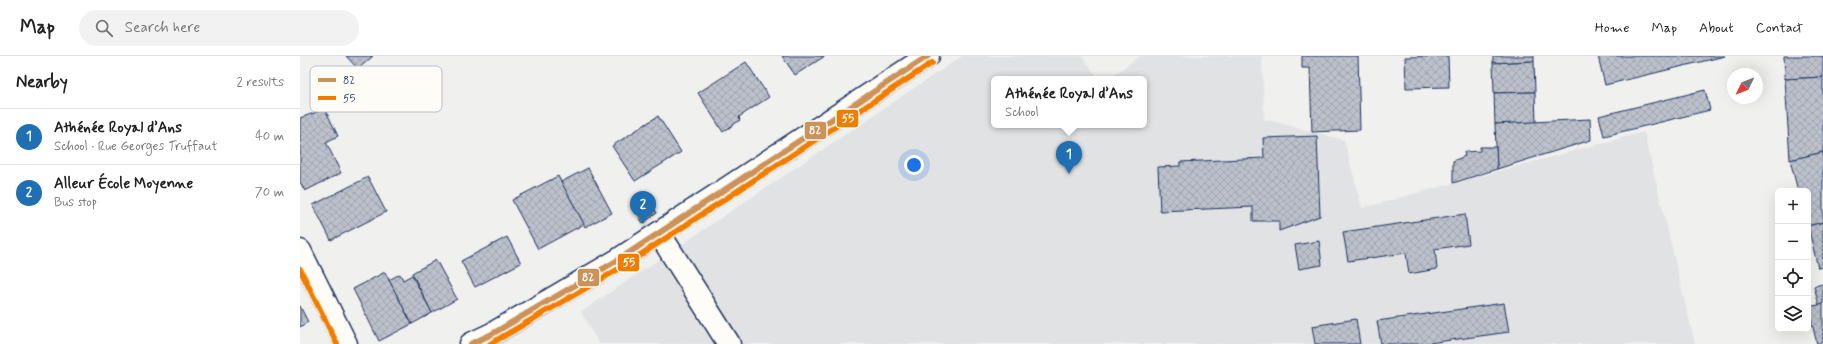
<!DOCTYPE html>
<html lang="en">
<head>
<meta charset="utf-8">
<style>
  :root { --surface:#fff; --page:#f2f2f2; --text:#222; --muted:#767676; --line:#e0e0e0; --accent:#1f6fb2 }
  body { margin:0; font-family:Mynerve,sans-serif; background:var(--page); color:var(--text) }
  .controls { position:absolute; right:12px; bottom:12px; display:grid; overflow:hidden; border-radius:6px; box-shadow:0 4px 16px #0002 }
  .controls button { width:36px; height:36px; display:grid; place-items:center; padding:0; border:0; border-bottom:1px solid var(--line); background:var(--surface); color:var(--text); font:20px sans-serif }
  .compass { position:absolute; left:1427px; top:12px; width:36px; height:36px; border-radius:50%; background:var(--surface); box-shadow:0 4px 16px #0002; rotate:227deg }
  .you { position:absolute; left:614px; top:109px; width:14px; height:14px; margin:-10px; border:3px solid #fff; border-radius:50%; background:#1a73e8; box-shadow:0 0 0 6px #1a73e833 }
  .badge { display:grid; place-items:center; width:26px; height:26px; border-radius:50%; background:var(--accent); color:#fff; font-size:13px; font-weight:700 }
  .pin { position:absolute; translate:-50% -33px; filter:drop-shadow(0 1px 2px #0008) }
  .pin::after { content:''; position:absolute; top:21px; width:14px; height:12px; background:inherit; clip-path:polygon(0 0,100% 0,50% 100%) }
  .popup { position:absolute; left:691px; top:20px; width:156px; height:52px; box-sizing:border-box; display:grid; place-content:center; border-radius:6px; background:var(--surface); filter:drop-shadow(0 1px 3px #0005); font-size:13px; white-space:nowrap; color:var(--muted) }
  .popup b { font-size:15px; color:var(--text) }
  .popup::after { content:''; position:absolute; left:50%; top:100%; margin-left:-8px; border:8px solid transparent; border-top-color:var(--surface) }
  .list { margin:0; padding:0; list-style:none }
  h2 { display:flex; justify-content:space-between; align-items:center; height:52px; margin:0; padding:0 16px; font-size:17px }
  h2 small { font-size:13px; font-weight:400; color:var(--muted) }
  .list li { display:grid; grid-template-columns:26px 1fr auto; gap:12px; align-items:center; box-sizing:border-box; height:56px; padding:0 16px; border-top:1px solid var(--line) }
  .list b { display:block; font-size:15px; white-space:nowrap }
  .list p { margin:0; font-size:13px; white-space:nowrap; color:var(--muted) }
  .list em { font-size:13px; font-style:normal; color:var(--muted) }
  .icon { flex:none; width:22px; height:22px; fill:none; stroke:currentColor; stroke-width:2; stroke-linecap:round; stroke-linejoin:round }
  .map { position:relative; flex:none; width:1523px; height:288px; overflow:hidden }
  header { display:flex; align-items:center; gap:24px; box-sizing:border-box; height:56px; padding:0 20px; background:var(--surface); border-bottom:1px solid var(--line) }
  header strong { font-size:19px }
  nav { display:flex; gap:22px; margin-inline-start:auto; font-size:14px }
  .search { width:280px; height:36px; background:var(--page); display:flex; align-items:center; gap:10px; box-sizing:border-box; padding:0 14px; border-radius:22px; color:var(--muted); font-size:15px }
  main { display:flex }
  aside { flex:1; background:var(--surface) }
  .map>svg:first-child { display:block }
  .built { fill:#e0e2e3 }
  .building { fill:url(#building-cross-hatch); stroke:#1b2f5e }
  .lines { fill:none; stroke-linecap:round; stroke-linejoin:round }
  .minor-casing { stroke:#1b2f5e; stroke-width:25 }
  .minor { stroke:#fdfcf7; stroke-width:22 }
  .bus-1-casing { stroke:#fdfcf7; stroke-width:9 }
  .bus-2-casing { stroke:#fdfcf7; stroke-width:9 }
  .bus-1 { stroke:#cb925a; stroke-width:6 }
  .bus-2 { stroke:#ef7d00; stroke-width:6 }
  .key { fill:#fdfcf7; stroke:#b9bec9; stroke-width:1 }
  .key-label { font-size:11px; fill:#1b2f5e }
  .line-badge { stroke:#fdfcf7; stroke-width:1.5 }
  .badge-label { font-size:11px; text-anchor:middle; font-weight:bold; fill:#fff }
</style>
</head>
<body>
<header>
<strong>Map</strong>
<div class="search"><svg class="icon" aria-label="search" viewBox="0 0 24 24"><circle cx="10" cy="10" r="6"/><path d="M15 15l6 6"/></svg>Search here</div>
<nav><a>Home</a><a>Map</a><a>About</a><a>Contact</a></nav>
</header>
<main>
<aside>
<h2>Nearby<small>2 results</small></h2>
<ul class="list">
<li><span class="badge">1</span><div><b>Athénée Royal d’Ans</b><p>School · Rue Georges Truffaut</p></div><em>40 m</em></li>
<li><span class="badge">2</span><div><b>Alleur École Moyenne</b><p>Bus stop</p></div><em>70 m</em></li>
</ul>
</aside>
<div class="map">
<svg width="1523" height="288" viewBox="0 0 1523 288">
  <defs>
    <pattern id="building-cross-hatch" width="8" height="8" patternUnits="userSpaceOnUse"><rect width="8" height="8" fill="#bbc0ca"/><path d="M0 0l8 8M0 8l8-8" fill="none" stroke="#a0a5b0"/></pattern>
  </defs>
  <rect width="100%" height="100%" fill="#f0f0ee"/>
  <filter id="ink" filterUnits="userSpaceOnUse"><feTurbulence type="fractalNoise" baseFrequency=".025" numOctaves="2"/><feDisplacementMap in="SourceGraphic" scale="8" xChannelSelector="R" yChannelSelector="G"/><feConvolveMatrix kernelMatrix="1 2 1 2 8 2 1 2 1" color-interpolation-filters="sRGB"/></filter>
  <g filter="url(#ink)">
    <polygon class="built" points="662,0 782,0 799,23 694,23 694,69 844,69 844,23 808,23 840,0 962,0 964,63 1044,84 1062,152 1344,76 1395,288 299,288 281,256"/>
    <g class="building">
      <polygon points="46,0 73,0 58,13"/>
      <polygon points="482,0 525,0 495,19"/>
      <polygon points="1002,0 1058,0 1060,74 1012,76 1010,12 1002,12"/>
      <polygon points="1148,0 1149,31 1106,32 1105,1"/>
      <polygon points="1193,0 1234,0 1234,5 1193,7"/>
      <polygon points="1298,0 1425,0 1305,29"/>
      <polygon points="1484,0 1523,0 1523,21 1485,23"/>
      <polygon points="1234,5 1235,36 1194,37 1193,7"/>
      <polygon points="446,6 469,41 439,61 440,64 423,76 398,37"/>
      <polygon points="1523,21 1523,96 1490,104 1485,23"/>
      <polygon points="1405,34 1410,54 1304,80 1299,60"/>
      <polygon points="1235,36 1236,67 1195,68 1194,37"/>
      <polygon points="25,53 38,80 26,86 41,117 5,135 0,126 0,62"/>
      <polygon points="358,60 381,96 335,125 312,90"/>
      <polygon points="1290,63 1291,84 1197,113 1195,68"/>
      <polygon points="1017,80 1020,160 979,175 979,165 953,165 953,151 860,155 858,111 880,110 880,106 964,102 963,82"/>
      <polygon points="1180,91 1196,91 1197,113 1153,127 1153,105 1165,100 1164,96 1180,95"/>
      <polygon points="1523,96 1523,166 1508,170 1508,135 1498,135 1490,104"/>
      <polygon points="288,112 312,157 285,171 261,126"/>
      <polygon points="258,120 284,168 238,193 212,144"/>
      <polygon points="68,121 86,156 31,184 13,149"/>
      <polygon points="354,152 357,157 343,167 339,161"/>
      <polygon points="1165,158 1169,188 1135,193 1137,213 1109,218 1106,197 1048,205 1043,176"/>
      <polygon points="1523,166 1523,211 1518,212 1508,170"/>
      <polygon points="207,181 221,207 175,231 161,205"/>
      <polygon points="1019,185 1022,209 999,213 995,189"/>
      <polygon points="136,204 157,243 132,257 112,217"/>
      <polygon points="85,216 112,268 79,285 53,233"/>
      <polygon points="100,218 103,224 112,219 132,257 112,268 89,224"/>
      <polygon points="1523,228 1523,248 1519,249 1514,230"/>
      <polygon points="1204,247 1209,276 1122,288 1081,288 1077,265"/>
      <polygon points="1523,248 1523,286 1517,288 1508,251"/>
      <polygon points="0,250 8,266 0,271"/>
      <polygon points="1056,263 1060,288 1015,288 1012,270"/>
    </g>
    <g class="lines">
      <defs>
        <g id="minor">
          <polyline points="359,177 429,288"/>
          <polyline points="0,195 46,288"/>
          <polyline points="171,288 192,278 318,204 628,0"/>
        </g>
      </defs>
      <use href="#minor" class="minor-casing"/>
      <use href="#minor" class="minor"/>
      <defs>
        <polyline id="bus-1" points="171,288 192,278 318,204 628,0"/>
        <g id="bus-2">
          <polyline points="0,213 37,288"/>
          <polyline points="190,288 322,211 632,7"/>
        </g>
      </defs>
      <use href="#bus-1" class="bus-1-casing"/>
      <use href="#bus-2" class="bus-2-casing"/>
      <use href="#bus-1" class="bus-1"/>
      <use href="#bus-2" class="bus-2"/>
    </g>
  </g>
  <rect x="10" y="10" width="132" height="46" rx="6" class="key"/>
  <rect x="18" y="22" width="18" height="4" fill="#cb925a"/>
  <rect x="18" y="40" width="18" height="4" fill="#ef7d00"/>
  <g class="key-label">
    <text x="43" y="28">82</text>
    <text x="43" y="46">55</text>
  </g>
  <g class="line-badge">
    <rect x="536" y="53" width="23" height="19" rx="4" fill="#ef7d00"/>
    <rect x="504" y="65" width="23" height="19" rx="4" fill="#cb925a"/>
    <rect x="317" y="197" width="23" height="19" rx="4" fill="#ef7d00"/>
    <rect x="277" y="212" width="23" height="19" rx="4" fill="#cb925a"/>
  </g>
  <g class="badge-label">
    <text x="548" y="66">55</text>
    <text x="515" y="78">82</text>
    <text x="329" y="210">55</text>
    <text x="288" y="225">82</text>
  </g>
</svg>
<div class="controls">
<button>+</button>
<button>−</button>
<button><svg class="icon" aria-label="locate" viewBox="0 0 24 24"><circle cx="12" cy="12" r="6"/><path d="M12 2v4M12 18v4M2 12h4M18 12h4"/></svg></button>
<button><svg class="icon" aria-label="layers" viewBox="0 0 24 24"><path d="M12 4l9 5-9 5-9-5zM3 14l9 5 9-5"/></svg></button>
</div>
<svg class="compass" viewBox="-18 -18 36 36"><path d="M0-13l5 13h-10z" fill="#e53935"/><path d="M0 13l5-13h-10z" fill="#767676"/></svg>
<div class="you"></div>
<div class="pin badge" style="left:769px;top:118px">1</div>
<div class="popup"><b>Athénée Royal d’Ans</b>School</div>
<div class="pin badge" style="left:343px;top:168px">2</div>
</div>
</main>
</body>
</html>
